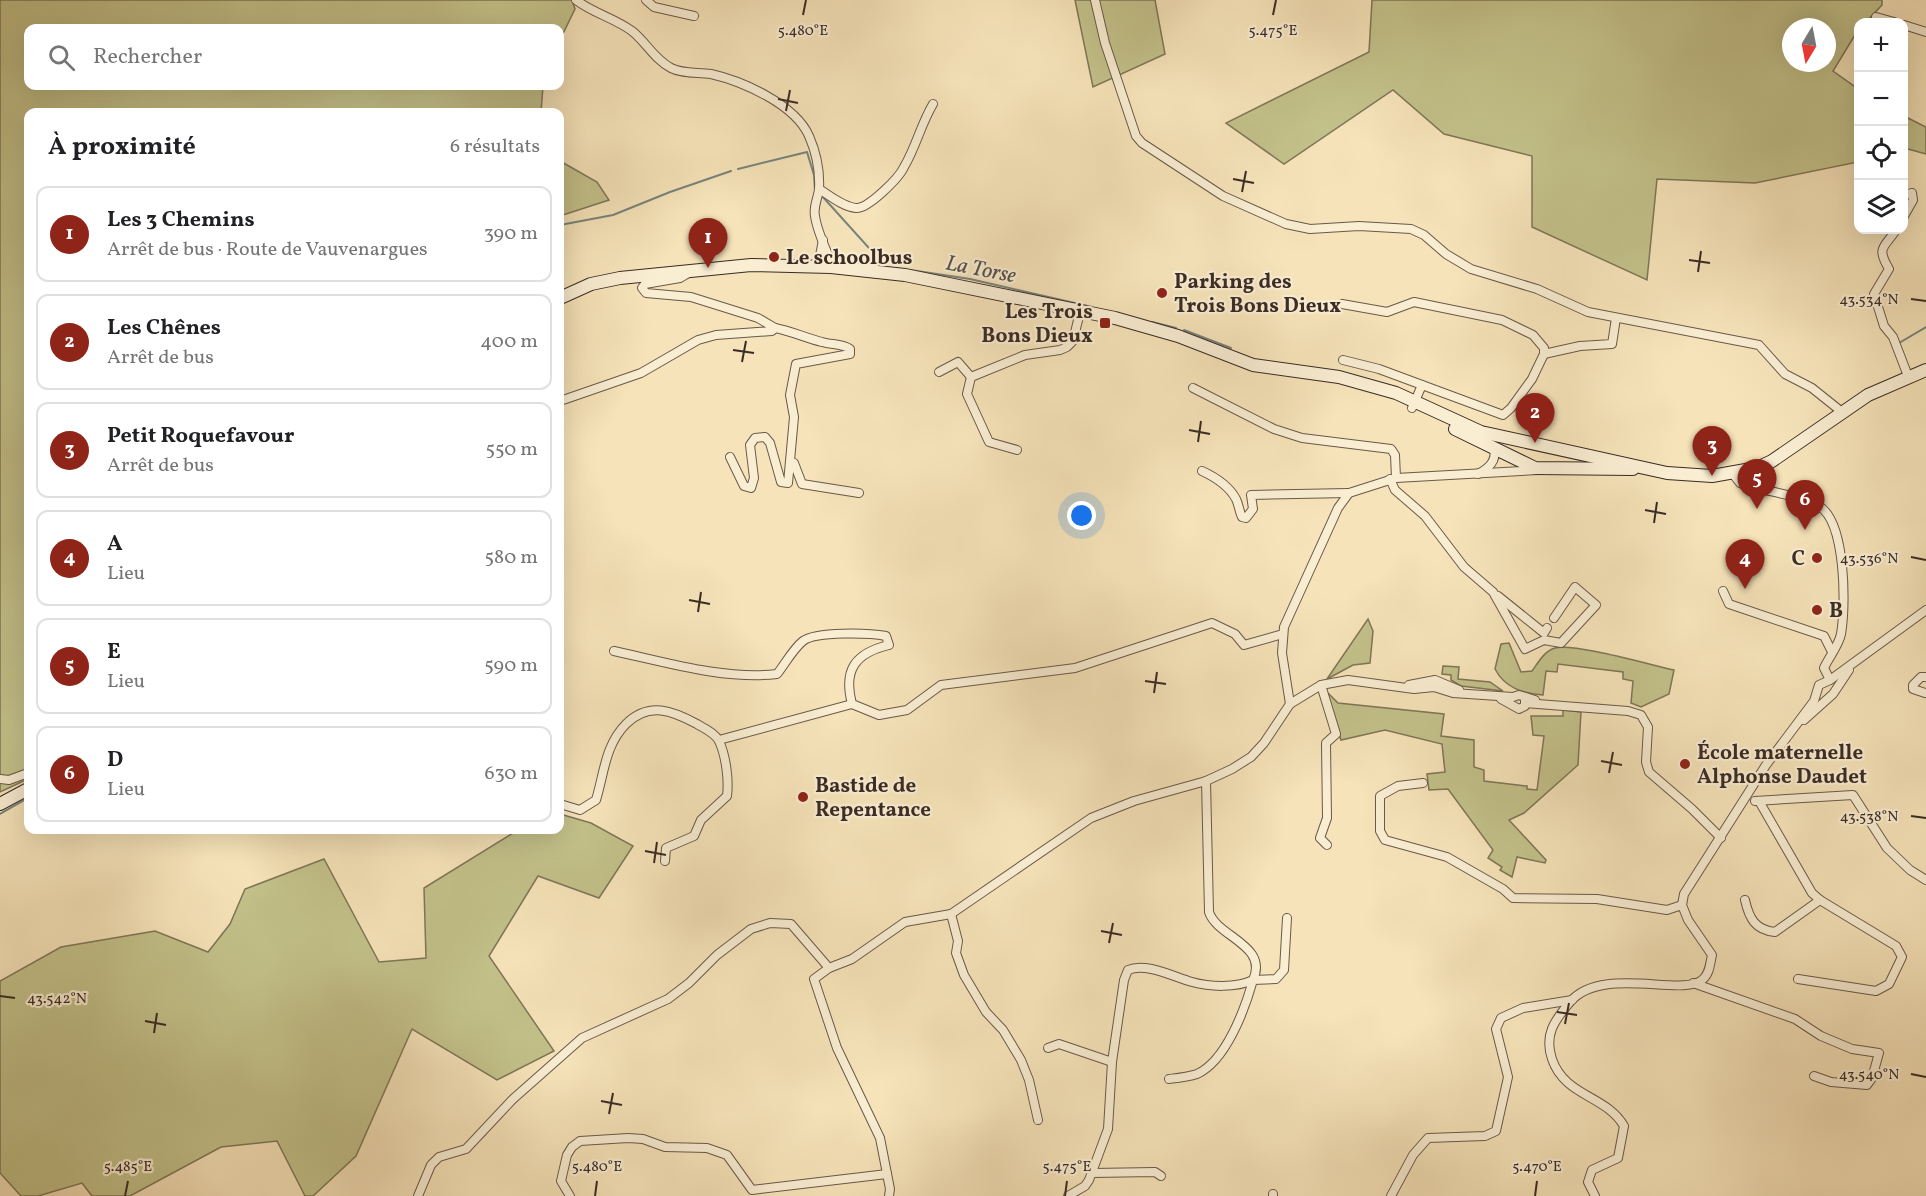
<!DOCTYPE html>
<html lang="fr">
<head>
<meta charset="utf-8">
<style>
  :root { --surface:#fff; --page:#f6f6f6; --text:#202124; --muted:#757577; --line:#e0e0e0; --accent:#8f2418 }
  body { margin:0; font-family:Vollkorn,serif; background:var(--page); color:var(--text) }
  .controls { position:absolute; right:18px; top:18px; display:grid; overflow:hidden; border-radius:12px; box-shadow:0 6px 24px #0002 }
  .controls button { width:54px; height:54px; display:grid; place-items:center; padding:0; border:0; border-bottom:2px solid var(--line); background:var(--surface); color:var(--text); font:30px sans-serif }
  .compass { position:absolute; left:1782px; top:18px; width:54px; height:54px; border-radius:50%; background:var(--surface); box-shadow:0 6px 24px #0002; rotate:190deg }
  .you { position:absolute; left:1082px; top:516px; width:21px; height:21px; margin:-15px; border:4px solid #fff; border-radius:50%; background:#1a73e8; box-shadow:0 0 0 9px #1a73e833 }
  .badge { display:grid; place-items:center; width:39px; height:39px; border-radius:50%; background:var(--accent); color:#fff; font-size:20px; font-weight:700 }
  .pin { position:absolute; translate:-50% -50px; filter:drop-shadow(0 2px 3px #0008) }
  .pin::after { content:''; position:absolute; top:32px; width:21px; height:18px; background:inherit; clip-path:polygon(0 0,100% 0,50% 100%) }
  .list { margin:0; padding:0; list-style:none }
  h2 { display:flex; justify-content:space-between; align-items:center; height:78px; margin:0; padding:0 24px; font-size:26px }
  h2 small { font-size:20px; font-weight:400; color:var(--muted) }
  .list li { display:grid; grid-template-columns:39px 1fr auto; gap:18px; align-items:center; box-sizing:border-box; height:96px; margin:0 12px 12px; padding:0 12px; border:2px solid var(--line); border-radius:12px }
  .list b { display:block; font-size:22px; white-space:nowrap }
  .list p { margin:0; font-size:20px; white-space:nowrap; color:var(--muted) }
  .list em { font-size:20px; font-style:normal; color:var(--muted) }
  .icon { flex:none; width:33px; height:33px; fill:none; stroke:currentColor; stroke-width:2; stroke-linecap:round; stroke-linejoin:round }
  .map { position:relative; flex:none; width:1926px; height:1196px; overflow:hidden }
  .search { position:absolute; background:var(--surface); box-shadow:0 6px 24px #0002; left:24px; top:24px; width:540px; height:66px; display:flex; align-items:center; gap:15px; box-sizing:border-box; padding:0 21px; border-radius:12px; color:var(--muted); font-size:22px }
  .panel { position:absolute; background:var(--surface); box-shadow:0 6px 24px #0002; left:24px; top:108px; width:540px; height:726px; border-radius:12px }
  .map>svg:first-child { display:block }
  .green { fill:#c3c18a; stroke:#7e7658; stroke-width:1.5; fill-rule:evenodd }
  .lines { fill:none; stroke-linecap:round; stroke-linejoin:round }
  .stream { stroke:#77837d; stroke-width:2 }
  .minor-casing { stroke:#69594a; stroke-width:10 }
  .secondary-casing { stroke:#3a2b25; stroke-width:14 }
  .minor { stroke:#f9edd2; stroke-width:8 }
  .secondary { stroke:#f9edd2; stroke-width:12 }
  .ticks { fill:none; stroke:#3a2b25; stroke-width:2 }
  .poi-dot { fill:#8f2418; stroke:#f9edd2; stroke-width:2 }
  .labels { text-anchor:middle; stroke-width:4.5; stroke-linejoin:round; paint-order:stroke }
  .poi-label { font-size:21px; font-weight:bold; fill:#3a2b25; stroke:#f9edd2; text-anchor:start }
  .water-label { font-size:22px; font-style:italic; fill:#53504a; stroke:#f9edd2 }
  .ticks-label { font-size:15px; text-anchor:middle; fill:#3a2b25; stroke:#f9edd2; stroke-width:4.5; stroke-linejoin:round; paint-order:stroke }
</style>
</head>
<body>
<div class="map">
<svg width="1926" height="1196" viewBox="0 0 1926 1196">
  <rect width="100%" height="100%" fill="#f6e3b9"/>
  <filter id="stains"><feTurbulence type="fractalNoise" baseFrequency=".00333" numOctaves="4"/><feColorMatrix values="0 0 0 0 .2 0 0 0 0 .09 0 0 0 0 .02 0 0 0 .5 -.17"/></filter>
  <radialGradient id="worn" r=".72"><stop offset=".6" stop-color="#630" stop-opacity="0"/><stop offset="1" stop-color="#630" stop-opacity=".3"/></radialGradient>
  <g class="green">
    <polygon points="0,0 572,0 575,9 560,40 560,28 28,28 28,86 543,86 541,112 28,112 28,779 0,792"/>
    <polygon points="1075,0 1155,0 1165,54 1093,87"/>
    <path d="M1372 0H1882V5L1866 22H1858V30L1833 71 1858 89V162L1755 183 1657 179 1647 280 1532 227V156L1444 134 1393 90 1284 164 1226 123 1369 52ZM1791 27H1827V63H1791Z"/>
    <polygon points="1904,116 1926,127 1926,154 1904,148"/>
    <polygon points="560,161 597,182 609,200 560,216"/>
    <polygon points="1368,619 1373,631 1370,663 1353,665 1327,679"/>
    <path d="M1509 643 1521 672 1532 671C1538 663 1544 651 1555 648 1575 643 1650 665 1674 670L1669 694 1641 707 1631 703 1633 681 1623 679V672L1558 664 1557 672 1546 671 1543 695C1522 693 1505 688 1495 669L1501 644Z"/>
    <polygon points="1443,666 1459,667 1458,679 1490,682 1503,691 1461,686 1451,680 1451,675 1442,674"/>
    <polygon points="1325,690 1338,703 1444,714 1441,736 1474,740 1474,767 1484,770 1484,781 1527,786 1527,789 1537,790 1544,736 1533,735 1531,716 1563,716 1563,710 1581,712 1578,765 1524,813 1509,820 1546,860 1545,863 1517,857 1512,877 1500,870 1502,867 1488,858 1493,850 1448,789 1429,790 1427,774 1445,772 1442,744 1385,730 1341,740"/>
    <polygon points="560,814 591,823 633,846 599,898 538,876 489,956 554,1051 497,1080 412,1029 356,1156 313,1196 305,1196 277,1141 221,1147 130,1196 92,1196 82,1183 38,1196 21,1196 0,1173 0,981 61,947 155,931 208,952 230,924 245,889 324,859 379,962 426,958 424,888 518,830 560,830"/>
  </g>
  <g class="lines">
    <g class="stream">
      <polyline points="738,169 807,152 814,175 815,191"/>
      <polyline points="822,196 887,268"/>
      <polyline points="560,225 613,215 670,192 731,171"/>
      <polyline points="904,269 970,279 1092,307"/>
      <polyline points="1152,322 1176,328"/>
      <polyline points="1184,330 1231,348"/>
      <polyline points="1899,343 1926,327"/>
      <polyline points="0,814 28,798"/>
    </g>
    <defs>
      <g id="minor">
        <path d="M576 0C593 13 614 18 632 31 646 42 654 59 671 68 682 74 698 72 711 74 742 81 795 104 809 136 816 152 820 171 819 189 818 198 813 207 815 216 817 232 827 251 833 267"/>
        <polyline points="646,0 654,7 694,16"/>
        <polyline points="1095,0 1105,43 1136,136 1142,143 1223,196 1286,224 1310,229 1359,226 1411,229 1424,235 1446,254 1471,269 1537,289 1588,312 1759,345 1785,374 1812,388 1842,412"/>
        <polyline points="1876,17 1894,22"/>
        <polyline points="1904,25 1926,32"/>
        <path d="M819 189C829 195 843 207 856 208 868 209 899 178 904 167 916 147 921 124 933 104"/>
        <polyline points="1904,195 1912,193 1913,200 1904,216"/>
        <path d="M1896 230C1884 248 1876 247 1889 269L1874 294 1884 326 1893 337 1908 376"/>
        <polyline points="818,266 823,240"/>
        <polyline points="1342,304 1387,312 1414,302 1502,320 1533,335 1544,348 1544,354 1532,379 1511,408 1503,415 1379,369 1343,360"/>
        <polyline points="1544,354 1580,346 1612,344 1616,318"/>
        <polyline points="939,372 958,362 971,377"/>
        <polyline points="1193,388 1274,429 1302,438 1391,449 1395,455 1396,478"/>
        <polyline points="560,401 641,373 698,340 716,335 772,331 775,328 758,318 691,297 646,293 642,288 645,284 680,278 690,272"/>
        <polyline points="1412,408 1422,385"/>
        <polyline points="1017,450 989,442 967,394 971,377 1025,355 1060,350 1067,347 1073,341 1079,316"/>
        <path d="M730 457 744 486 751 488 754 478 750 445 755 438 765 437 770 443 781 482 788 483 794 417 790 395 796 364 850 354V349C842 343 832 345 822 342 806 338 791 331 775 328"/>
        <polyline points="794,463 802,484 859,493"/>
        <path d="M1202 471C1215 477 1229 486 1236 499 1239 505 1239 511 1242 517L1246 518 1253 509 1251 495 1349 493"/>
        <polyline points="1732,473 1740,483 1751,487"/>
        <path d="M1478 474C1489 468 1497 461 1494 448"/>
        <polyline points="1390,479 1395,490 1425,516 1464,567 1493,592 1525,649 1544,640 1561,643 1596,605 1575,587 1554,618"/>
        <path d="M1752 487C1770 492 1803 496 1819 506 1846 522 1846 606 1841 634 1839 645 1829 657 1824 668L1830 680"/>
        <polyline points="1723,591 1729,604 1824,636 1832,652"/>
        <polyline points="1498,596 1544,633 1547,628"/>
        <path d="M614 651C665 662 724 680 777 674 785 664 793 649 803 641 816 631 870 633 886 636L889 645C855 653 843 670 852 704L879 715 907 710 941 685 1075 668 1212 623 1235 634 1244 645 1283 634"/>
        <polyline points="1321,685 1336,734 1326,743 1327,818 1320,838 1327,845"/>
        <polyline points="1409,685 1435,680 1459,690"/>
        <polyline points="1925,693 1913,689 1913,685 1921,677 1926,677"/>
        <polyline points="1501,699 1519,709 1525,706 1525,699"/>
        <polyline points="1525,703 1628,711 1641,715 1648,727 1646,762 1649,772 1692,809 1721,838"/>
        <polyline points="1290,704 1321,685 1348,680 1414,689 1434,687 1453,693 1513,697 1519,695 1535,700"/>
        <polyline points="1804,720 1833,694 1849,670"/>
        <polyline points="719,740 852,704"/>
        <polyline points="0,779 9,780 28,773"/>
        <polyline points="1423,783 1398,786 1380,796 1380,831 1385,840 1447,857 1503,889 1513,898 1597,899 1667,910 1682,905"/>
        <polyline points="1755,801 1853,795 1887,848 1910,870 1926,880"/>
        <polyline points="1759,801 1812,893 1820,900 1896,946 1902,957 1889,984 1876,991 1798,979"/>
        <path d="M560 804 580 810 596 800C604 774 605 745 626 724 649 701 673 711 697 724 705 729 715 733 719 741 726 756 729 780 727 796L701 820 694 836 666 848 665 861"/>
        <path d="M1745 900C1749 918 1755 930 1775 932L1820 900"/>
        <polyline points="951,914 958,941 956,953 964,975 986,1012 1003,1030 1021,1060 1029,1080 1038,1120"/>
        <polyline points="829,968 814,979 837,1048 880,1138 890,1189 889,1196"/>
        <polyline points="1693,983 1795,1019 1821,1036 1852,1049 1879,1053 1872,1078 1867,1085 1831,1082 1814,1076"/>
        <polyline points="1048,1048 1059,1044 1112,1062"/>
        <path d="M1169 1079C1178 1078 1188 1077 1197 1074 1226 1061 1245 1009 1253 980L1276 979 1284 970 1287 918"/>
        <polyline points="1092,1173 1155,1172 1161,1176"/>
        <polyline points="1273,1194 1273,1196"/>
        <polyline points="418,1196 431,1165 439,1157 466,1149 513,1099 582,1038 668,999 689,983 717,955 751,929 770,923 791,924 829,968 852,959 905,922 951,914 1091,818 1134,801 1206,781 1232,769 1251,757 1264,743 1290,704 1282,653 1284,627 1338,508 1349,493 1396,478 1538,470"/>
        <polyline points="570,1196 561,1181 567,1155 572,1147 580,1141 628,1138 643,1139 665,1147 707,1148 727,1155 752,1190 887,1174"/>
        <path d="M1068 1196 1085 1186 1089 1180 1108 1129 1112 1062 1124 980 1128 970C1146 962 1174 977 1192 982 1210 987 1236 988 1253 980 1269 945 1217 937 1209 912L1206 781"/>
        <polyline points="1391,1196 1413,1155 1428,1138 1485,1136 1496,1131 1508,1077 1496,1029 1501,1018 1523,1008 1572,1000"/>
        <path d="M1595 1196 1588 1182 1592 1170 1618 1158 1624 1126C1606 1095 1565 1097 1552 1059 1544 1035 1554 1021 1570 1002 1601 965 1682 997 1702 980 1710 974 1710 963 1712 955L1688 920 1682 905 1684 894 1766 765 1814 701 1819 685 1830 680 1926 610"/>
      </g>
      <g id="secondary">
        <polyline points="560,298 591,284 620,278 751,265 831,267 905,275 1115,318 1178,336 1253,365 1339,377 1396,393 1481,432 1667,473 1712,476 1757,468 1772,461 1868,395 1926,370"/>
        <polyline points="1455,429 1535,468 1633,469"/>
        <polyline points="0,804 28,789"/>
      </g>
    </defs>
    <use href="#minor" class="minor-casing"/>
    <use href="#secondary" class="secondary-casing"/>
    <use href="#minor" class="minor"/>
    <use href="#secondary" class="secondary"/>
  </g>
  <path class="ticks" d="M803 15 806 0M1273 15 1276 0M778 99 798 103M786 111 790 90M1233 179 1254 183M1242 192 1246 171M1689 260 1710 263M1698 272 1701 251M1911 299 1926 301M733 350 754 353M742 362 746 341M1189 430 1210 434M1198 442 1201 421M1645 510 1666 514M1654 523 1657 502M1911 557 1926 560M689 600 710 604M698 612 701 592M1145 681 1166 684M1154 693 1157 672M1601 761 1622 765M1609 773 1613 752M1911 816 1926 818M645 851 666 855M654 863 657 842M1101 931 1122 935M1109 943 1113 923M0 996 15 998M1557 1012 1577 1015M145 1021 166 1025M1565 1024 1569 1003M154 1033 157 1013M1911 1074 1926 1077M601 1101 622 1105M609 1114 613 1093M125 1196 128 1181M595 1196 597 1181M1065 1196 1067 1181M1535 1196 1537 1181"/>
  <g class="poi-dot">
    <circle cx="774" cy="257" r="6"/>
    <circle cx="1162" cy="293" r="6"/>
    <rect x="1099" y="317" width="12" height="12" rx="3"/>
    <circle cx="1817" cy="558" r="6"/>
    <circle cx="1817" cy="610" r="6"/>
    <circle cx="1685" cy="764" r="6"/>
    <circle cx="803" cy="797" r="6"/>
  </g>
  <g class="labels">
    <g class="poi-label">
      <text x="786" y="264">Le schoolbus</text>
      <text x="1174" y="288">Parking des<tspan x="1174" dy="24">Trois Bons Dieux</tspan></text>
      <text x="1093" y="318" text-anchor="end">Les Trois<tspan x="1093" dy="24">Bons Dieux</tspan></text>
      <text x="1805" y="565" text-anchor="end">C</text>
      <text x="1829" y="617">B</text>
      <text x="1697" y="759">École maternelle<tspan x="1697" dy="24">Alphonse Daudet</tspan></text>
      <text x="815" y="792">Bastide de<tspan x="815" dy="24">Repentance</tspan></text>
    </g>
    <g class="water-label">
      <text transform="translate(981 268) rotate(11)" y="8">La Torse</text>
    </g>
  </g>
  <g class="ticks-label">
    <text x="803" y="35">5.480°E</text>
    <text x="1273" y="35">5.475°E</text>
    <text x="1869" y="304">43.534°N</text>
    <text x="1869" y="563">43.536°N</text>
    <text x="1869" y="821">43.538°N</text>
    <text x="57" y="1003">43.542°N</text>
    <text x="1869" y="1079">43.540°N</text>
    <text x="128" y="1171">5.485°E</text>
    <text x="597" y="1171">5.480°E</text>
    <text x="1067" y="1171">5.475°E</text>
    <text x="1537" y="1171">5.470°E</text>
  </g>
  <rect width="100%" height="100%" filter="url(#stains)"/>
  <rect width="100%" height="100%" fill="url(#worn)"/>
</svg>
<div class="controls">
<button>+</button>
<button>−</button>
<button><svg class="icon" aria-label="locate" viewBox="0 0 24 24"><circle cx="12" cy="12" r="6"/><path d="M12 2v4M12 18v4M2 12h4M18 12h4"/></svg></button>
<button><svg class="icon" aria-label="layers" viewBox="0 0 24 24"><path d="M12 4l9 5-9 5-9-5zM3 14l9 5 9-5"/></svg></button>
</div>
<svg class="compass" viewBox="-18 -18 36 36"><path d="M0-13l5 13h-10z" fill="#e53935"/><path d="M0 13l5-13h-10z" fill="#757577"/></svg>
<div class="you"></div>
<div class="pin badge" style="left:708px;top:268px">1</div>
<div class="pin badge" style="left:1535px;top:443px">2</div>
<div class="pin badge" style="left:1712px;top:476px">3</div>
<div class="pin badge" style="left:1745px;top:589px">4</div>
<div class="pin badge" style="left:1757px;top:509px">5</div>
<div class="pin badge" style="left:1805px;top:530px">6</div>
<div class="search"><svg class="icon" aria-label="search" viewBox="0 0 24 24"><circle cx="10" cy="10" r="6"/><path d="M15 15l6 6"/></svg>Rechercher</div>
<section class="panel">
<h2>À proximité<small>6 résultats</small></h2>
<ul class="list">
<li><span class="badge">1</span><div><b>Les 3 Chemins</b><p>Arrêt de bus · Route de Vauvenargues</p></div><em>390 m</em></li>
<li><span class="badge">2</span><div><b>Les Chênes</b><p>Arrêt de bus</p></div><em>400 m</em></li>
<li><span class="badge">3</span><div><b>Petit Roquefavour</b><p>Arrêt de bus</p></div><em>550 m</em></li>
<li><span class="badge">4</span><div><b>A</b><p>Lieu</p></div><em>580 m</em></li>
<li><span class="badge">5</span><div><b>E</b><p>Lieu</p></div><em>590 m</em></li>
<li><span class="badge">6</span><div><b>D</b><p>Lieu</p></div><em>630 m</em></li>
</ul>
</section>
</div>
</body>
</html>
